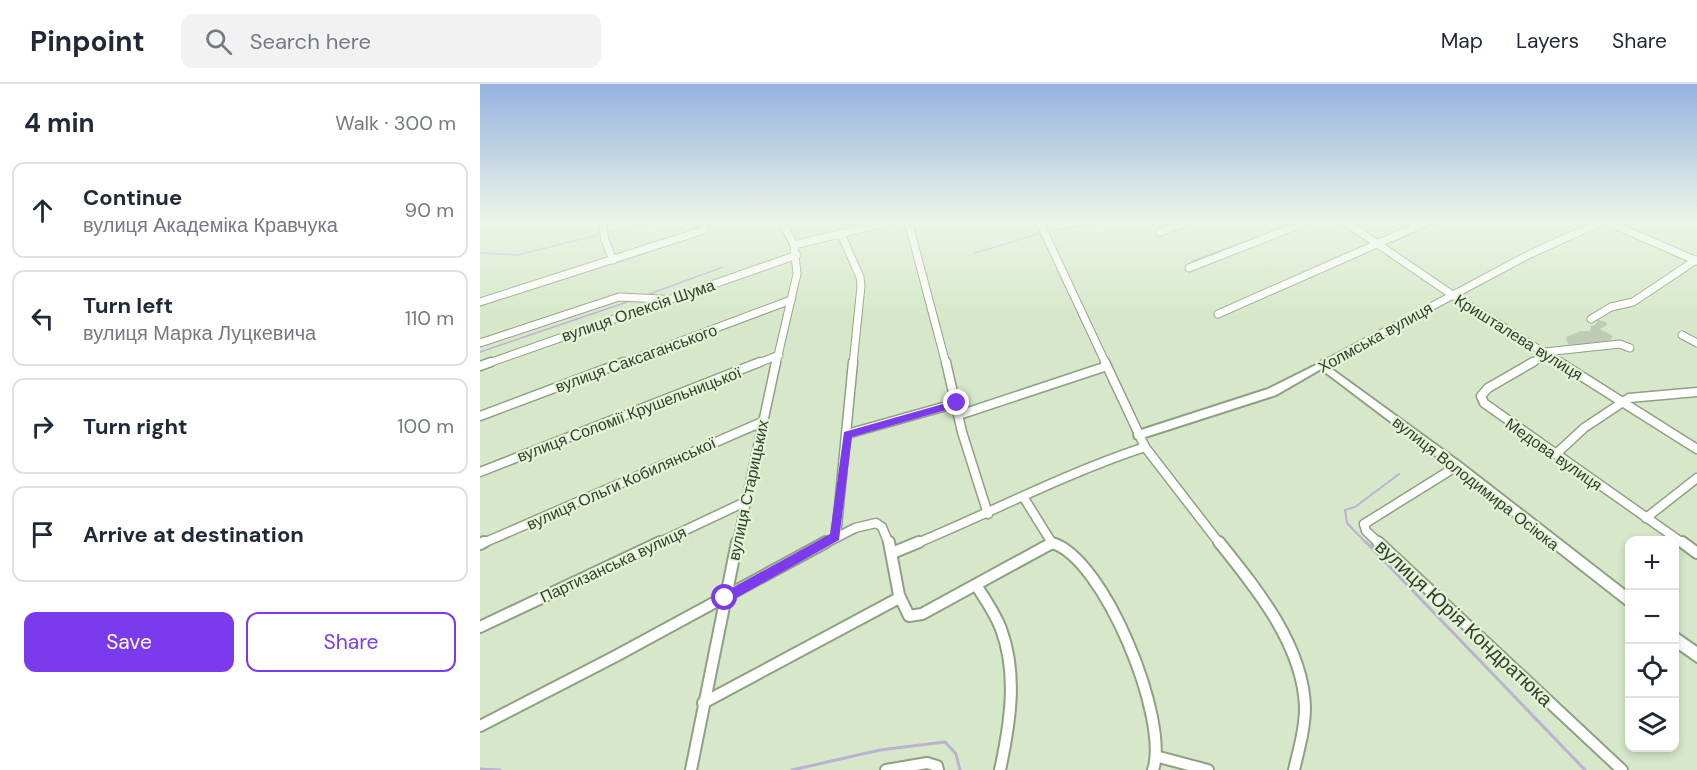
<!DOCTYPE html>
<html lang="en">
<head>
<meta charset="utf-8">
<style>
  :root { --surface:#fff; --page:#f2f2f3; --text:#1f2937; --muted:#747a83; --line:#e0e1e3; --accent:#7c3aed }
  body { margin:0; font-family:"DM Sans",sans-serif; background:var(--page); color:var(--text) }
  .controls { position:absolute; right:18px; bottom:18px; display:grid; overflow:hidden; border-radius:12px; box-shadow:0 3px 9px #0003 }
  .controls button { width:54px; height:54px; display:grid; place-items:center; padding:0; border:0; border-bottom:2px solid var(--line); background:var(--surface); color:var(--text); font:30px sans-serif }
  .stop { position:absolute; width:18px; height:18px; margin:-14px; border:4px solid #7c3aed; border-radius:50%; background:#fff }
  .stop.end { background:#7c3aed; border-color:#fff; box-shadow:0 2px 6px #0008 }
  .list { margin:0; padding:0; list-style:none }
  h2 { display:flex; justify-content:space-between; align-items:center; height:78px; margin:0; padding:0 24px; font-size:26px }
  h2 small { font-size:20px; font-weight:400; color:var(--muted) }
  .list li { display:grid; grid-template-columns:39px 1fr auto; gap:18px; align-items:center; box-sizing:border-box; height:96px; margin:0 12px 12px; padding:0 12px; border:2px solid var(--line); border-radius:12px }
  .list b { display:block; font-size:22px; white-space:nowrap }
  .list p { margin:0; font-size:20px; white-space:nowrap; color:var(--muted) }
  .list em { font-size:20px; font-style:normal; color:var(--muted) }
  .actions { display:flex; gap:12px; padding:18px 24px }
  .actions a { flex:1; padding:14px 0; border:2px solid var(--accent); border-radius:12px; text-align:center; font-size:21px; color:var(--accent) }
  .actions .main { background:var(--accent); color:#fff }
  .icon { flex:none; width:33px; height:33px; fill:none; stroke:currentColor; stroke-width:2; stroke-linecap:round; stroke-linejoin:round }
  .map { position:relative; flex:none; width:1217px; height:686px; overflow:hidden }
  header { display:flex; align-items:center; gap:36px; box-sizing:border-box; height:84px; padding:0 30px; background:var(--surface); border-bottom:2px solid var(--line) }
  header strong { font-size:28px }
  nav { display:flex; gap:33px; margin-inline-start:auto; font-size:21px }
  .search { width:420px; height:54px; background:var(--page); display:flex; align-items:center; gap:15px; box-sizing:border-box; padding:0 21px; border-radius:12px; color:var(--muted); font-size:22px }
  main { display:flex }
  aside { flex:1; background:var(--surface) }
  .map>svg:first-child { display:block }
  .green { fill:#beccb4 }
  .lines { fill:none; stroke-linecap:round; stroke-linejoin:round }
  .stream-far2 { stroke:#bab1d3; stroke-width:1.5 }
  .stream-far1 { stroke:#bab1d3; stroke-width:2 }
  .stream { stroke:#bab1d3; stroke-width:3 }
  .minor-far2-casing { stroke:#8fa083; stroke-width:9 }
  .minor-far1-casing { stroke:#8fa083; stroke-width:11 }
  .minor-casing { stroke:#8fa083; stroke-width:14 }
  .tertiary-casing { stroke:#8fa083; stroke-width:4 }
  .minor-far2 { stroke:#fff; stroke-width:7 }
  .minor-far1 { stroke:#fff; stroke-width:8 }
  .minor { stroke:#fff; stroke-width:10 }
  .tertiary { fill:#fff; fill-rule:evenodd }
  .route { fill:#7c3aed }
  .labels { text-anchor:middle; stroke-width:4.5; stroke-linejoin:round; paint-order:stroke }
  .street-label { font-size:16px; fill:#363d31; stroke:#e3f5d6 }
  .near-street-label { font-size:20px; fill:#363d31; stroke:#e3f5d6 }
</style>
</head>
<body>
<header>
<strong>Pinpoint</strong>
<div class="search"><svg class="icon" aria-label="search" viewBox="0 0 24 24"><circle cx="10" cy="10" r="6"/><path d="M15 15l6 6"/></svg>Search here</div>
<nav><a>Map</a><a>Layers</a><a>Share</a></nav>
</header>
<main>
<aside>
<h2>4 min<small>Walk · 300 m</small></h2>
<ul class="list">
<li><svg class="icon" aria-label="ahead" viewBox="0 0 24 24"><path d="M12 20V5M6 11l6-6 6 6"/></svg><div><b>Continue</b><p>вулиця Академіка Кравчука</p></div><em>90 m</em></li>
<li><svg class="icon" aria-label="left" viewBox="0 0 24 24"><path d="M17 20v-9H6M10 6l-5 5 5 5"/></svg><div><b>Turn left</b><p>вулиця Марка Луцкевича</p></div><em>110 m</em></li>
<li><svg class="icon" aria-label="right" viewBox="0 0 24 24"><path d="M7 20v-9h11M14 6l5 5-5 5"/></svg><div><b>Turn right</b></div><em>100 m</em></li>
<li><svg class="icon" aria-label="arrive" viewBox="0 0 24 24"><path d="M6 21V4h12l-3 4 3 4H6"/></svg><div><b>Arrive at destination</b></div></li>
</ul>
<div class="actions"><a class="main">Save</a><a>Share</a></div>
</aside>
<div class="map">
<svg width="1217" height="686" viewBox="0 0 1217 686">
  <rect width="100%" height="100%" fill="#d6e8c9"/>
  <polygon class="green" points="1118,236 1126,238 1127,241 1120,245 1133,252 1130,256 1093,262 1088,260 1086,253 1101,247 1110,247 1111,242 1115,241"/>
  <g class="lines">
    <g class="stream-far2">
      <polyline points="853,137 889,159"/>
      <polyline points="567,147 638,137"/>
      <polyline points="131,148 185,137"/>
      <polyline points="911,159 959,137"/>
      <polyline points="0,169 37,171 118,151"/>
      <polyline points="495,169 561,149"/>
      <polyline points="712,177 821,137"/>
      <polyline points="164,212 243,183"/>
      <polyline points="741,232 897,164"/>
      <polyline points="0,268 150,217"/>
    </g>
    <polyline class="stream-far1" points="887,460 867,439 865,426 875,423 919,390"/>
    <g class="stream">
      <polyline points="886,458 1105,686"/>
      <polyline points="0,685 20,686"/>
      <polyline points="312,686 400,666 465,658 476,670 480,686"/>
    </g>
    <defs>
      <g id="minor-far2">
        <polyline points="122,137 125,156 133,176"/>
        <polyline points="428,137 466,280"/>
        <polyline points="559,137 626,280"/>
        <polyline points="864,137 971,210 1082,280"/>
        <polyline points="1125,137 1217,177"/>
        <polyline points="680,148 710,137"/>
        <polyline points="361,150 380,193 381,202 373,280"/>
        <polyline points="314,161 413,137"/>
        <polyline points="709,184 829,137"/>
        <polyline points="0,218 224,146 222,140 229,137"/>
        <polyline points="738,230 949,137"/>
        <polyline points="1111,235 1131,223 1153,218 1216,176"/>
        <polyline points="1202,251 1217,259"/>
        <polyline points="0,259 139,213 182,215"/>
        <polyline points="1065,268 1140,260 1150,264"/>
        <polyline points="6,280 317,171"/>
        <polyline points="140,280 311,216"/>
        <polyline points="276,280 299,271"/>
        <polyline points="296,280 317,190 314,161 302,137"/>
        <polyline points="844,280 1050,170 1124,137"/>
        <polyline points="1050,280 1067,270"/>
      </g>
      <g id="minor-far1">
        <polyline points="466,278 482,348 508,430"/>
        <polyline points="625,278 665,363 740,460"/>
        <polyline points="1053,278 1008,304 1001,312 1004,319 1204,460"/>
        <polyline points="1079,278 1217,365"/>
        <polyline points="842,281 847,278"/>
        <polyline points="0,282 11,278"/>
        <polyline points="479,331 627,282"/>
        <polyline points="0,332 144,278"/>
        <polyline points="367,350 477,319"/>
        <polyline points="1076,370 1104,344 1149,314 1217,308"/>
        <polyline points="0,388 280,278"/>
        <polyline points="544,414 572,459"/>
        <polyline points="1166,434 1217,394"/>
        <polyline points="356,453 373,278"/>
        <polyline points="572,459 575,460"/>
        <polyline points="1,460 282,338"/>
        <polyline points="176,460 267,417"/>
        <polyline points="257,460 296,278"/>
        <polyline points="344,460 375,444 396,439 402,443 409,460"/>
        <path d="M435 460C512 428 586 389 665 363"/>
        <polyline points="900,460 886,447 884,440 977,382"/>
      </g>
      <g id="minor">
        <polyline points="409,458 419,511 429,532 442,530 572,459"/>
        <path d="M739 458C776 504 823 561 825 623 825 644 819 665 814 686"/>
        <polyline points="898,458 1142,686"/>
        <polyline points="1202,458 1217,469"/>
        <path d="M572 459C624 473 690 637 673 686"/>
        <polyline points="0,460 4,458"/>
        <polyline points="412,469 439,458"/>
        <path d="M496 501C505 515 515 529 521 545 538 590 530 640 520 686"/>
        <polyline points="0,543 180,458"/>
        <polyline points="223,619 419,514"/>
        <polyline points="0,642 134,573 346,458"/>
        <polyline points="679,673 728,686"/>
        <polyline points="211,686 257,458"/>
        <polyline points="406,686 447,679 457,682 458,686"/>
      </g>
      <g id="tertiary">
        <polygon points="842,278 981,379 1150,510 1150,524 973,385 841,285 796,311 659,355 655,354 654,351 655,348 788,305"/>
        <polygon points="1194,547 1217,563 1217,578 1194,562"/>
      </g>
    </defs>
    <use href="#minor-far2" class="minor-far2-casing"/>
    <use href="#minor-far1" class="minor-far1-casing"/>
    <use href="#minor" class="minor-casing"/>
    <use href="#tertiary" class="tertiary-casing"/>
    <use href="#minor-far2" class="minor-far2"/>
    <use href="#minor-far1" class="minor-far1"/>
    <use href="#minor" class="minor"/>
    <use href="#tertiary" class="tertiary"/>
  </g>
  <linearGradient id="sky" x2="0" y2="1"><stop stop-color="#95b3e0"/><stop offset="0.59" stop-color="#edf5e7"/><stop offset="1" stop-color="#edf5e7" stop-opacity="0"/></linearGradient>
  <rect width="1217" height="233" fill="url(#sky)"/>
  <polygon class="route" points="477,316 480,317 480,322 372,353 359,456 249,518 241,518 241,510 350,450 364,348"/>
  <g class="labels">
    <g class="street-label">
      <text transform="translate(158 226) rotate(-19)" y="6">вулиця Олексія Шума</text>
      <text transform="translate(895 253) rotate(-29)" y="6">Холмська вулиця</text>
      <text transform="translate(1039 253) rotate(32)" y="6">Кришталева вулиця</text>
      <text transform="translate(156 274) rotate(-20)" y="6">вулиця Саксаганського</text>
      <text transform="translate(149 330) rotate(-21)" y="6">вулиця Соломії Крушельницької</text>
      <text transform="translate(1074 370) rotate(35)" y="6">Медова вулиця</text>
      <text transform="translate(141 399) rotate(-24)" y="6">вулиця Ольги Кобилянської</text>
      <text transform="translate(996 399) rotate(38)" y="6">вулиця Володимира Осіюка</text>
      <text transform="translate(268 406) rotate(-78)" y="6">вулиця Старицьких</text>
      <text transform="translate(133 480) rotate(-25)" y="6">Партизанська вулиця</text>
    </g>
    <g class="near-street-label">
      <text transform="translate(984 539) rotate(43)" y="7">вулиця Юрія Кондратюка</text>
    </g>
  </g>
</svg>
<div class="controls">
<button>+</button>
<button>−</button>
<button><svg class="icon" aria-label="locate" viewBox="0 0 24 24"><circle cx="12" cy="12" r="6"/><path d="M12 2v4M12 18v4M2 12h4M18 12h4"/></svg></button>
<button><svg class="icon" aria-label="layers" viewBox="0 0 24 24"><path d="M12 4l9 5-9 5-9-5zM3 14l9 5 9-5"/></svg></button>
</div>
<div class="stop" style="left:245px;top:514px"></div>
<div class="stop end" style="left:477px;top:319px"></div>
</div>
</main>
</body>
</html>
